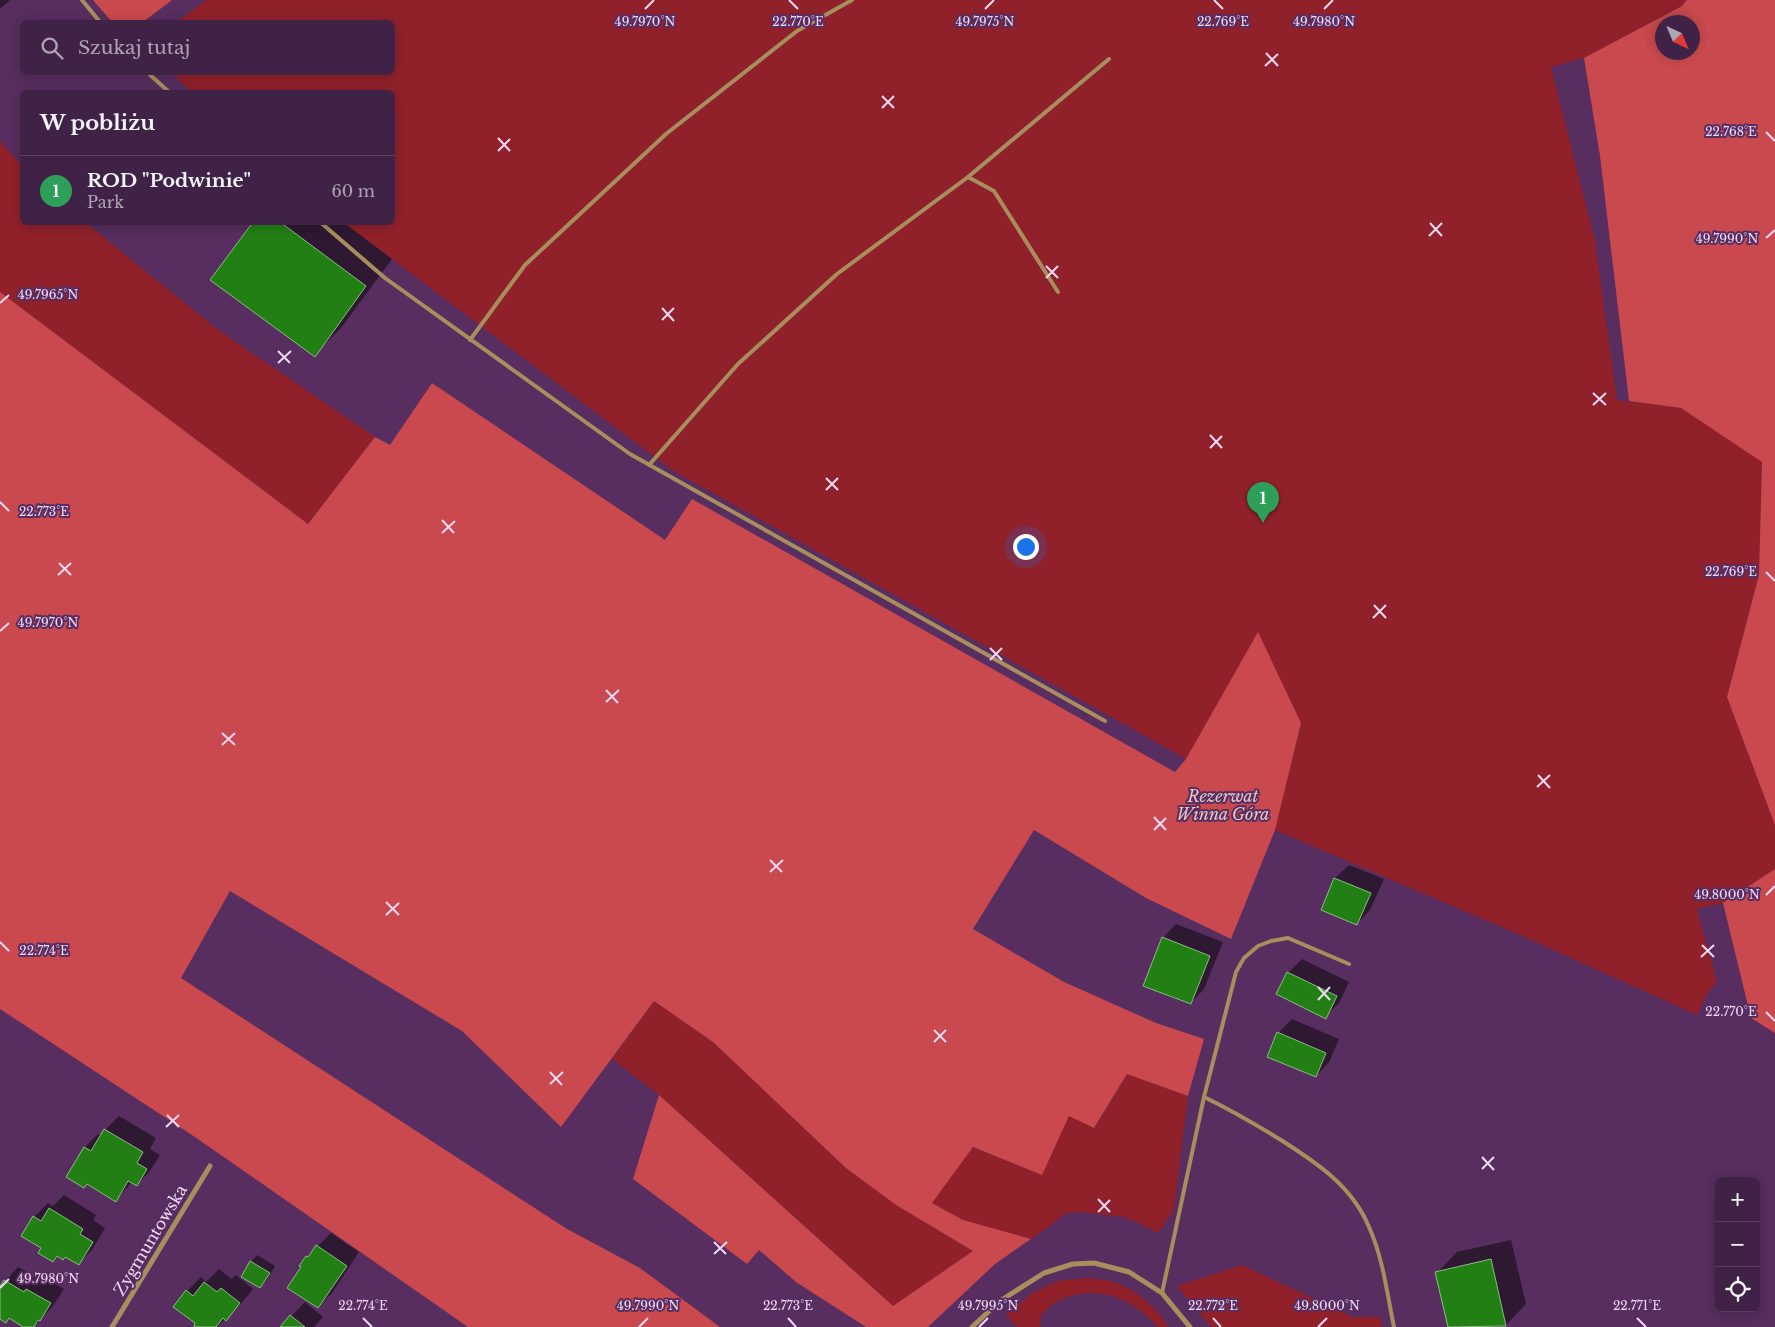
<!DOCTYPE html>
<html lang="pl">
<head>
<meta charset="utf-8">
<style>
  :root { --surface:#412247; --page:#482a4e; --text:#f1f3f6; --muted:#aea4b4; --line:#5a3f60; --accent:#95b2f1 }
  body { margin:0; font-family:"Libre Baskerville",serif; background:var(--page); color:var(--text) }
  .controls { position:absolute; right:15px; bottom:15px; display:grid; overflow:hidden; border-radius:8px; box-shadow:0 2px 12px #0003 }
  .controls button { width:45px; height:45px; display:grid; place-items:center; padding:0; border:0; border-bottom:1px solid var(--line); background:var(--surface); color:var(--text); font:25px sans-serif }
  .compass { position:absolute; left:1655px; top:15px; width:45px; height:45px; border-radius:50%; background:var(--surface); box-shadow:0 2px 12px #0003; rotate:136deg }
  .you { position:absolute; left:1025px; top:546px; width:18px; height:18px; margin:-12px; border:4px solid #fff; border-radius:50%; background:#1a73e8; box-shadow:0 0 0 8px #1a73e833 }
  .badge { display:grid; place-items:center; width:32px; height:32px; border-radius:50%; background:var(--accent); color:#fff; font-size:16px; font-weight:700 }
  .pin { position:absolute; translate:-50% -41px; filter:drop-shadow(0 1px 2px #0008) }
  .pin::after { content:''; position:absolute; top:26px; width:18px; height:15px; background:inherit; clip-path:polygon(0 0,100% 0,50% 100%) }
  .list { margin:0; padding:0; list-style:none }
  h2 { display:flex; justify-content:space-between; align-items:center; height:65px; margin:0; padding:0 20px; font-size:21px }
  h2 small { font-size:16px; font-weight:400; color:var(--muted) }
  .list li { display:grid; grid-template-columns:32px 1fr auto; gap:15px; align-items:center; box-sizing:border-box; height:70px; padding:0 20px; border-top:1px solid var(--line) }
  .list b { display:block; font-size:19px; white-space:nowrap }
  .list p { margin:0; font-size:16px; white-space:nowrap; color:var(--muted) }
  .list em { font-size:16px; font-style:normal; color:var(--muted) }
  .icon { flex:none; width:28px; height:28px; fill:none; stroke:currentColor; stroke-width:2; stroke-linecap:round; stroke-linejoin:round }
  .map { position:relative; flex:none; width:1775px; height:1327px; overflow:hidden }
  .search { position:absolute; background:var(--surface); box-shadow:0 2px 12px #0003; left:20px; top:20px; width:375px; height:55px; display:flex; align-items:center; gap:12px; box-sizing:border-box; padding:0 18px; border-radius:8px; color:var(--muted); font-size:19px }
  .panel { position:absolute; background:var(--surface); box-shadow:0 2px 12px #0003; left:20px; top:90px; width:375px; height:135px; border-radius:8px }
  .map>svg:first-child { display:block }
  .green { fill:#90212b }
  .forest { fill:#c9494e; fill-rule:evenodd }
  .shadow { fill:#0007 }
  .building { fill:#227f14; stroke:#8bbc84 }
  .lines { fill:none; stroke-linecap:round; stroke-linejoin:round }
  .lane { stroke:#a98e5d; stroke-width:4 }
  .street { stroke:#a98e5d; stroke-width:5 }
  .ticks { fill:none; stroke:#f1d8f5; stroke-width:2 }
  .labels { text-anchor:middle; stroke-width:4; stroke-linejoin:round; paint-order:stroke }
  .park-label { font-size:16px; font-style:italic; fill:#e9c7c6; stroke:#572e5f }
  .street-label { font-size:16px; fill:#f1d8f5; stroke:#572e5f }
  .ticks-label { font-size:12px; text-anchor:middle; fill:#f1d8f5; stroke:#572e5f; stroke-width:4; stroke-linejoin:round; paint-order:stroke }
</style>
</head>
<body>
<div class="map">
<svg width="1775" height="1327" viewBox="0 0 1775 1327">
  <rect width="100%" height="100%" fill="#572e5f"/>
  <g class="green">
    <polygon points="206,0 1687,0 1682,6 1584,58 1551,67 1595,241 1617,400 1681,408 1762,461 1759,575 1727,697 1775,825 1775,869 1723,903 1697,909 1717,982 1707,994 1697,1015 1511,931 1275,830 1301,723 1258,633 1186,759 672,470 344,223 392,222 392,92 192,92 171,73 392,72 392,22 177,22"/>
    <polygon points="0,141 22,166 22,222 86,223 217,329 375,437 308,524 0,292"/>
    <polygon points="654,1001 713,1042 846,1168 896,1205 973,1251 893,1306 659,1095 612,1059"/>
    <polygon points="1127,1074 1188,1096 1174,1210 1158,1233 1141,1224 1124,1217 1082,1212 1066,1213 1050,1226 1031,1239 963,1220 932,1203 973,1147 1042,1175 1069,1115 1095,1128"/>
    <polygon points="1242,1265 1353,1317 1380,1317 1382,1327 1211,1327 1177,1286"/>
    <path d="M1087 1278C1096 1279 1106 1279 1114 1282 1138 1290 1155 1307 1169 1327H1158C1131 1297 1094 1282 1056 1302 1051 1305 1046 1311 1041 1315L1040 1327H1017L1006 1315 1031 1294 1057 1281Z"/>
  </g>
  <g class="forest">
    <polygon points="93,0 172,0 143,22 112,22"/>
    <path d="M1687 0H1775V825L1727 697 1759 575 1762 462 1681 408 1629 401 1600 156 1584 58 1682 6ZM1692 22V52H1662V22Z"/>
    <polygon points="0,292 308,524 375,437 390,445 432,383 665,540 692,499 1175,772 1186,759 1258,632 1301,723 1275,830 1231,939 1146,898 1034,830 973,929 1064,982 1156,1023 1204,1039 1188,1096 1127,1074 1094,1128 1069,1116 1042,1175 973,1147 932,1203 963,1220 1031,1239 995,1264 928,1327 866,1327 796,1282 759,1250 747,1264 633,1179 659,1095 893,1306 973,1251 896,1205 846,1168 713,1042 654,1001 561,1127 462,1031 230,891 181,978 567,1229 640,1268 720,1327 468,1327 195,1137 0,1009"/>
    <polygon points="1775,869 1775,1033 1751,1018 1723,903"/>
  </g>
  <g class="shadow">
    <polygon points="0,0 10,0 0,9"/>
    <polygon points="254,222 343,222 392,259 341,328 314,355"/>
    <polygon points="1349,865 1384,879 1370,910 1357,924 1322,909 1335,878"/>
    <polygon points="1176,924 1223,942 1204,989 1191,1003 1163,938"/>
    <polygon points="1302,959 1349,982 1339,1003 1325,1017 1278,994 1288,973"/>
    <polygon points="1292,1019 1339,1039 1329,1062 1316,1076 1278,1033"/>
    <polygon points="119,1116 156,1138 150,1149 160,1155 150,1171 137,1185 132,1182 116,1200 87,1183 68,1176 85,1147 98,1134 102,1136 105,1130"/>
    <polygon points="64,1195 96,1215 93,1220 105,1228 92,1250 79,1263 66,1256 58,1256 53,1261 42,1248 34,1217 48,1203 53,1206"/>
    <polygon points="331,1233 359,1252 332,1293 318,1307 307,1257"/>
    <polygon points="1511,1240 1526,1304 1506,1325 1496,1327 1449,1327 1437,1273 1457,1252"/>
    <polygon points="257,1255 275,1266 267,1280 260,1287 251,1262"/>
    <polygon points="18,1267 38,1279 41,1276 64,1289 53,1306 34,1327 25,1327 9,1317 0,1318 0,1287"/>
    <polygon points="219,1269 231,1279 236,1275 253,1289 239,1306 217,1327 196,1327 197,1323 187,1291 201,1277 206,1282"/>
    <polygon points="305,1302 323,1317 314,1327 281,1327"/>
  </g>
  <g class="building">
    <polygon points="253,222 280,222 366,286 315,357 210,280"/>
    <polygon points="1334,878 1371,893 1357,925 1321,910"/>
    <polygon points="1162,937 1210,956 1191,1004 1143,986"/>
    <polygon points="1287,972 1337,996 1326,1019 1276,994"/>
    <polygon points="1277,1032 1326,1053 1316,1077 1267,1057"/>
    <polygon points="104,1129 143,1152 137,1163 147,1169 137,1186 128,1181 116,1202 87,1184 84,1188 66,1177 84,1147 91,1151"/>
    <polygon points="49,1208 83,1229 80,1234 93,1242 79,1265 65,1257 63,1260 57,1256 53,1262 38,1253 41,1248 21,1236 33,1216 41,1221"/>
    <polygon points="316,1245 347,1266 318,1308 287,1288 301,1267 299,1266 306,1256 308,1257"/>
    <polygon points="1491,1259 1506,1326 1448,1327 1435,1272"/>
    <polygon points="250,1261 270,1273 260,1288 241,1277"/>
    <polygon points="4,1280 24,1292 26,1289 51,1303 40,1321 38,1320 34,1327 23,1327 9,1318 6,1323 0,1319 0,1286"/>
    <polygon points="204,1282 217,1292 221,1288 240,1303 226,1321 223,1318 216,1327 194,1327 195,1323 173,1307 186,1290 193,1296"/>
    <polygon points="290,1315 305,1327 280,1327"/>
  </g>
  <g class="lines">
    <g class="lane">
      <polyline points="82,0 100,22"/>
      <polyline points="147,72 169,92"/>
      <polyline points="968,177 994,191 1058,292"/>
      <polyline points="320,222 385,278 630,454 1105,721"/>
      <polyline points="470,340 525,265 666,134 797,31 852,0"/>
      <polyline points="649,465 738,364 837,274 968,177 1109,59"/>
      <path d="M1204 1097C1231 1110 1255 1124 1281 1140 1317 1163 1352 1186 1369 1227 1383 1258 1387 1293 1394 1327"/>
      <polyline points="1162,1293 1204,1097 1236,972 1244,958 1258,946 1271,941 1288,938 1349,964"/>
    </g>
    <g class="street">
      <polyline points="112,1327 210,1166"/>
      <polyline points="972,1327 1000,1301 1044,1273 1073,1264 1094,1263 1129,1272 1162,1293 1190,1327"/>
    </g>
  </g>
  <path class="ticks" d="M789 0 798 9M1214 0 1223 9M645 9 654 0M985 9 994 0M1324 9 1333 0M1266 53 1278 66M1265 66 1278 54M882 96 894 108M882 108 894 96M1766 132 1775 141M498 138 510 151M498 151 510 139M1430 223 1442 236M1429 236 1442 223M1766 238 1775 230M1046 266 1058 278M1046 278 1058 266M0 303 9 295M662 308 674 321M662 320 674 308M278 351 290 363M278 363 291 351M1593 393 1606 405M1593 405 1606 393M1210 435 1222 448M1210 448 1222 436M826 478 838 490M826 490 838 478M0 502 9 511M442 520 454 533M442 533 455 521M59 563 71 575M1766 572 1775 581M58 575 71 563M1374 605 1386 618M1373 618 1386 605M0 631 9 623M990 648 1002 660M990 660 1002 648M606 690 618 703M606 702 619 690M222 733 235 745M222 745 235 733M1538 775 1550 788M1537 787 1550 775M1154 817 1166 830M1154 830 1166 818M770 860 782 872M770 872 783 860M1766 895 1775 886M386 902 399 915M386 915 399 903M0 942 9 951M1702 945 1714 957M1701 957 1714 945M1318 987 1330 1000M1318 1000 1330 987M1766 1012 1775 1021M934 1030 946 1042M934 1042 946 1030M550 1072 562 1085M550 1084 563 1072M167 1115 179 1127M166 1127 179 1115M1482 1157 1494 1170M1482 1169 1494 1157M1098 1199 1110 1212M1098 1212 1110 1200M714 1242 726 1254M714 1254 727 1242M0 1288 9 1279M363 1318 372 1327M788 1318 796 1327M1213 1318 1221 1327M1637 1318 1646 1327M639 1327 648 1318M979 1327 988 1318M1318 1327 1327 1318"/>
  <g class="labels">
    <g class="park-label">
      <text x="1223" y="802">Rezerwat<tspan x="1223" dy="18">Winna Góra</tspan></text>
    </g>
    <g class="street-label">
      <text transform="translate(150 1240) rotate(-59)" y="6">Zygmuntowska</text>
    </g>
  </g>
  <g class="ticks-label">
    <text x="645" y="26">49.7970°N</text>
    <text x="985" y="26">49.7975°N</text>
    <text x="1324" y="26">49.7980°N</text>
    <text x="798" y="26">22.770°E</text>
    <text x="1223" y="26">22.769°E</text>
    <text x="1731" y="136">22.768°E</text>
    <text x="1727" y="243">49.7990°N</text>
    <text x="48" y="299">49.7965°N</text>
    <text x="44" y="516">22.773°E</text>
    <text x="1731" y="576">22.769°E</text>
    <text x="48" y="627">49.7970°N</text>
    <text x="1727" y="899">49.8000°N</text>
    <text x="44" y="955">22.774°E</text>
    <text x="1731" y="1016">22.770°E</text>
    <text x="48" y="1283">49.7980°N</text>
    <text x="363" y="1310">22.774°E</text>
    <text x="788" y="1310">22.773°E</text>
    <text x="1213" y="1310">22.772°E</text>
    <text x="1637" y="1310">22.771°E</text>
    <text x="648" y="1310">49.7990°N</text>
    <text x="988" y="1310">49.7995°N</text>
    <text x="1327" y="1310">49.8000°N</text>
  </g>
</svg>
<div class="controls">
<button>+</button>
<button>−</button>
<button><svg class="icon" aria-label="locate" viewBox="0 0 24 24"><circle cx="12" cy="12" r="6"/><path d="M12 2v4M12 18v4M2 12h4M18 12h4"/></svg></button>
</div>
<svg class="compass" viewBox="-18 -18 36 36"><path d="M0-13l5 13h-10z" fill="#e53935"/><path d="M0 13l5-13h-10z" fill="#aea4b4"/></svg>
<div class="you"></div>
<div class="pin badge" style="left:1263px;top:523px;background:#2e9e5b">1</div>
<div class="search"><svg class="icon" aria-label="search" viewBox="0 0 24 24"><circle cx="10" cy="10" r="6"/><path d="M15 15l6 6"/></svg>Szukaj tutaj</div>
<section class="panel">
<h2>W pobliżu<small></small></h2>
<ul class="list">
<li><span class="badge" style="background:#2e9e5b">1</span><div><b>ROD &quot;Podwinie&quot;</b><p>Park</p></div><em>60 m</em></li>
</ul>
</section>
</div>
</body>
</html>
